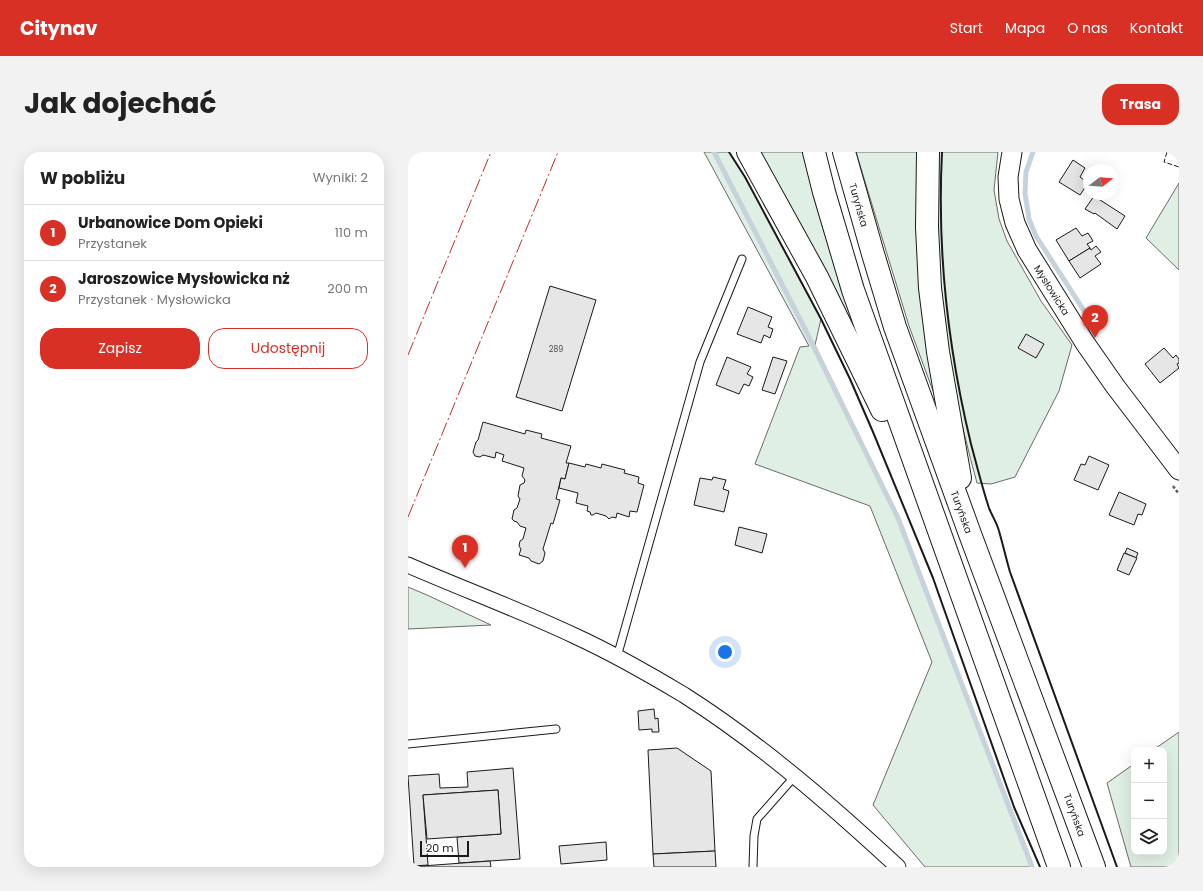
<!DOCTYPE html>
<html lang="pl">
<head>
<meta charset="utf-8">
<style>
  :root { --surface:#fff; --page:#f2f2f2; --text:#222; --muted:#767676; --line:#e0e0e0; --accent:#d93025 }
  body { margin:0; font-family:Poppins,sans-serif; background:var(--page); color:var(--text) }
  .controls { position:absolute; right:12px; bottom:12px; display:grid; overflow:hidden; border-radius:8px; box-shadow:0 4px 16px #0002 }
  .controls button { width:36px; height:36px; display:grid; place-items:center; padding:0; border:0; border-bottom:1px solid var(--line); background:var(--surface); color:var(--text); font:20px sans-serif }
  .compass { position:absolute; left:675px; top:12px; width:36px; height:36px; border-radius:50%; background:var(--surface); box-shadow:0 4px 16px #0002; rotate:73deg }
  .scale { position:absolute; left:12px; bottom:10px; width:49px; box-sizing:border-box; padding-left:4px; border:2px solid #1a1a1a; border-top:0; font-size:11px; line-height:14px; white-space:nowrap; color:#1a1a1a; -webkit-text-stroke:3px #fff; paint-order:stroke }
  .you { position:absolute; left:317px; top:500px; width:14px; height:14px; margin:-10px; border:3px solid #fff; border-radius:50%; background:#1a73e8; box-shadow:0 0 0 6px #1a73e833 }
  .badge { display:grid; place-items:center; width:26px; height:26px; border-radius:50%; background:var(--accent); color:#fff; font-size:13px; font-weight:700 }
  .pin { position:absolute; translate:-50% -33px; filter:drop-shadow(0 1px 2px #0008) }
  .pin::after { content:''; position:absolute; top:21px; width:14px; height:12px; background:inherit; clip-path:polygon(0 0,100% 0,50% 100%) }
  .list { margin:0; padding:0; list-style:none }
  h2 { display:flex; justify-content:space-between; align-items:center; height:52px; margin:0; padding:0 16px; font-size:17px }
  h2 small { font-size:13px; font-weight:400; color:var(--muted) }
  .list li { display:grid; grid-template-columns:26px 1fr auto; gap:12px; align-items:center; box-sizing:border-box; height:56px; padding:0 16px; border-top:1px solid var(--line) }
  .list b { display:block; font-size:15px; white-space:nowrap }
  .list p { margin:0; font-size:13px; white-space:nowrap; color:var(--muted) }
  .list em { font-size:13px; font-style:normal; color:var(--muted) }
  .actions { display:flex; gap:8px; padding:12px 16px }
  .actions a { flex:1; padding:9px 0; border:1px solid var(--accent); border-radius:16px; text-align:center; font-size:14px; color:var(--accent) }
  .actions .main { background:var(--accent); color:#fff }
  .icon { flex:none; width:22px; height:22px; fill:none; stroke:currentColor; stroke-width:2; stroke-linecap:round; stroke-linejoin:round }
  .map { position:relative; flex:none; width:771px; height:715px; overflow:hidden; border-radius:16px }
  header { display:flex; align-items:center; gap:24px; box-sizing:border-box; height:56px; padding:0 20px; background:var(--accent); color:#fff }
  header strong { font-size:19px }
  nav { display:flex; gap:22px; margin-inline-start:auto; font-size:14px }
  .intro { display:flex; align-items:center; justify-content:space-between; box-sizing:border-box; height:96px; padding:0 24px }
  h1 { margin:0; font-size:28px }
  .button { padding:10px 18px; border-radius:16px; background:var(--accent); color:#fff; font-size:14px; font-weight:700 }
  main { display:flex; gap:24px; padding:0 24px }
  aside { flex:1; background:var(--surface); border-radius:16px; box-shadow:0 4px 16px #0002 }
  .map>svg:first-child { display:block }
  .green { fill:#e0efe3; stroke:#6a6a6a }
  .lines { fill:none; stroke-linecap:round; stroke-linejoin:round }
  .stream { stroke:#c6d2dc; stroke-width:5 }
  .building { fill:#e6e6e6; stroke:#1a1a1a }
  .service-casing { stroke:#1a1a1a; stroke-width:9 }
  .minor-casing { stroke:#1a1a1a; stroke-width:17 }
  .tertiary-casing { stroke:#1a1a1a; stroke-width:21 }
  .trunk-casing { stroke:#1a1a1a; stroke-width:24 }
  .path { stroke:#5f5f5f; stroke-width:2.5; stroke-dasharray:3 2; stroke-linecap:butt }
  .service { stroke:#fff; stroke-width:7 }
  .minor { stroke:#fff; stroke-width:15 }
  .tertiary { stroke:#fff; stroke-width:19 }
  .trunk { stroke:#fff; stroke-width:22 }
  .fence { stroke:#1a1a1a; stroke-width:1; stroke-dasharray:5 2; stroke-linecap:butt }
  .wall { stroke:#1a1a1a; stroke-width:2 }
  .power { stroke:#c62828; stroke-width:1; stroke-dasharray:14 3 2 3; stroke-linecap:butt }
  .labels { text-anchor:middle; stroke-width:3; stroke-linejoin:round; paint-order:stroke }
  .number-label { font-size:8px; fill:#4d4d4d }
  .street-label { font-size:10px; fill:#1a1a1a; stroke:#fff }
</style>
</head>
<body>
<header>
<strong>Citynav</strong>
<nav><a>Start</a><a>Mapa</a><a>O nas</a><a>Kontakt</a></nav>
</header>
<div class="intro"><h1>Jak dojechać</h1><a class="button">Trasa</a></div>
<main>
<aside>
<h2>W pobliżu<small>Wyniki: 2</small></h2>
<ul class="list">
<li><span class="badge">1</span><div><b>Urbanowice Dom Opieki</b><p>Przystanek</p></div><em>110 m</em></li>
<li><span class="badge">2</span><div><b>Jaroszowice Mysłowicka nż</b><p>Przystanek · Mysłowicka</p></div><em>200 m</em></li>
</ul>
<div class="actions"><a class="main">Zapisz</a><a>Udostępnij</a></div>
</aside>
<div class="map">
<svg width="771" height="715" viewBox="0 0 771 715">
  <rect width="100%" height="100%" fill="#fff"/>
  <g class="green">
    <polygon points="296,0 321,0 337,25 413,167 407,193 489,361 626,715 517,715 465,653 524,510 462,354 347,312 392,195 401,194"/>
    <polygon points="348,0 396,0 452,188"/>
    <polygon points="448,0 513,0 528,247 501,174"/>
    <path d="M529 0H590L586 38 591 67 599 89 633 149 664 193 651 239 607 325 583 332 569 331C551 266 537 199 532 131 528 87 529 44 529 0Z"/>
    <polygon points="771,31 771,118 738,86"/>
    <polygon points="0,435 19,443 83,473 0,477"/>
    <polygon points="771,580 771,715 723,715 699,631 726,612 726,700 756,700 756,598 745,598"/>
  </g>
  <g class="lines">
    <g class="stream">
      <polyline points="306,0 397,177 490,366 624,715"/>
      <polyline points="625,0 618,20 617,41 621,67 628,84 680,165"/>
    </g>
  </g>
  <g class="building">
    <polygon points="665,8 677,16 672,25 680,31 672,43 651,30"/>
    <polygon points="686,44 717,64 709,77 687,61 686,62 677,57"/>
    <polygon points="668,76 674,84 680,81 685,89 679,92 682,96 661,109 648,88"/>
    <polygon points="688,94 693,100 687,104 693,112 672,126 661,109 682,96 683,98"/>
    <polygon points="142,134 188,148 154,259 108,245"/>
    <polygon points="340,155 364,165 360,175 365,177 362,186 356,183 353,191 329,182"/>
    <polygon points="618,182 636,192 628,206 610,196"/>
    <polygon points="756,196 765,206 768,203 771,207 771,211 769,212 771,216 752,231 737,212"/>
    <polygon points="319,205 343,215 339,222 345,225 341,234 336,232 331,242 308,233"/>
    <polygon points="365,205 379,209 367,242 354,238"/>
    <polygon points="75,270 117,282 118,278 134,282 133,286 163,294 158,311 161,311 157,327 153,326 148,347 152,348 145,372 143,371 135,397 137,401 135,409 131,412 123,409 121,406 111,403 113,397 111,394 112,389 115,387 118,376 112,374 109,370 106,369 104,367 106,358 109,356 112,347 110,344 112,333 116,331 117,328 114,324 116,316 94,309 96,303 88,300 87,306 75,303 72,305 67,304 65,300 68,290 70,288"/>
    <polygon points="681,304 701,313 690,338 666,328 673,312 677,313"/>
    <polygon points="161,311 177,315 178,312 193,316 194,312 217,318 216,321 231,325 230,331 236,333 229,360 222,359 221,365 209,361 208,366 204,365 201,367 198,364 188,361 185,363 183,363 182,360 179,359 180,354 168,351 170,341 151,336 153,326 157,327"/>
    <polygon points="305,325 318,328 315,337 321,339 316,360 286,353 292,326 304,328"/>
    <polygon points="711,340 738,352 734,363 730,362 726,373 701,363"/>
    <polygon points="331,375 359,382 354,401 327,393"/>
    <polygon points="719,396 730,401 728,406 717,401"/>
    <polygon points="716,401 729,406 721,423 709,418"/>
    <polygon points="246,557 247,567 250,566 251,580 244,580 244,577 231,578 230,559"/>
    <polygon points="269,596 303,619 307,699 245,702 240,598"/>
    <polygon points="105,616 112,707 51,711 49,685 93,682 90,638 15,643 20,713 6,714 0,624 31,622 32,636 60,635 59,620"/>
    <polygon points="90,638 93,682 19,687 15,643"/>
    <polygon points="198,690 199,708 153,712 151,694"/>
    <polygon points="307,699 308,715 246,715 245,702"/>
    <polygon points="82,709 83,715 0,715"/>
  </g>
  <g class="lines">
    <defs>
      <g id="service">
        <polyline points="209,505 292,210 334,107"/>
        <polyline points="0,592 148,577"/>
        <polyline points="345,715 346,684 349,667 387,624"/>
      </g>
      <path id="minor" d="M0 413C55 437 112 458 167 484 204 501 241 522 276 543 353 592 423 653 490 715"/>
      <polyline id="tertiary" points="604,0 600,25 601,47 607,71 619,98 677,191 707,234 771,318"/>
      <g id="trunk">
        <polyline points="340,0 409,125 474,258"/>
        <polyline points="406,0 416,40 445,138 651,715"/>
        <polyline points="436,0 465,102 487,175 562,382 686,715"/>
        <polyline points="520,0 519,75 522,136 530,200 552,326"/>
      </g>
    </defs>
    <use href="#service" class="service-casing"/>
    <use href="#minor" class="minor-casing"/>
    <use href="#tertiary" class="tertiary-casing"/>
    <use href="#trunk" class="trunk-casing"/>
    <polyline class="path" points="765,334 771,342"/>
    <use href="#service" class="service"/>
    <use href="#minor" class="minor"/>
    <use href="#tertiary" class="tertiary"/>
    <use href="#trunk" class="trunk"/>
    <polyline class="fence" points="759,0 756,10 771,15"/>
    <g class="wall">
      <polyline points="321,0 337,25 413,167 442,227 465,280 525,426 606,655 632,715"/>
      <path d="M534 0C529 98 540 197 563 292 569 314 574 335 581 356 584 364 589 371 591 379 595 393 598 406 602 420L709 715"/>
    </g>
    <g class="power">
      <polyline points="0,203 83,0"/>
      <polyline points="0,365 150,0"/>
    </g>
  </g>
  <g class="labels">
    <g class="number-label">
      <text x="148" y="200">289</text>
    </g>
    <g class="street-label">
      <text transform="translate(451 53) rotate(74)" y="4">Turyńska</text>
      <text transform="translate(644 138) rotate(58)" y="4">Mysłowicka</text>
      <text transform="translate(554 360) rotate(70)" y="4">Turyńska</text>
      <text transform="translate(667 663) rotate(70)" y="4">Turyńska</text>
    </g>
  </g>
</svg>
<div class="controls">
<button>+</button>
<button>−</button>
<button><svg class="icon" aria-label="layers" viewBox="0 0 24 24"><path d="M12 4l9 5-9 5-9-5zM3 14l9 5 9-5"/></svg></button>
</div>
<svg class="compass" viewBox="-18 -18 36 36"><path d="M0-13l5 13h-10z" fill="#e53935"/><path d="M0 13l5-13h-10z" fill="#767676"/></svg>
<div class="scale">20 m</div>
<div class="you"></div>
<div class="pin badge" style="left:57px;top:416px">1</div>
<div class="pin badge" style="left:687px;top:186px">2</div>
</div>
</main>
</body>
</html>
